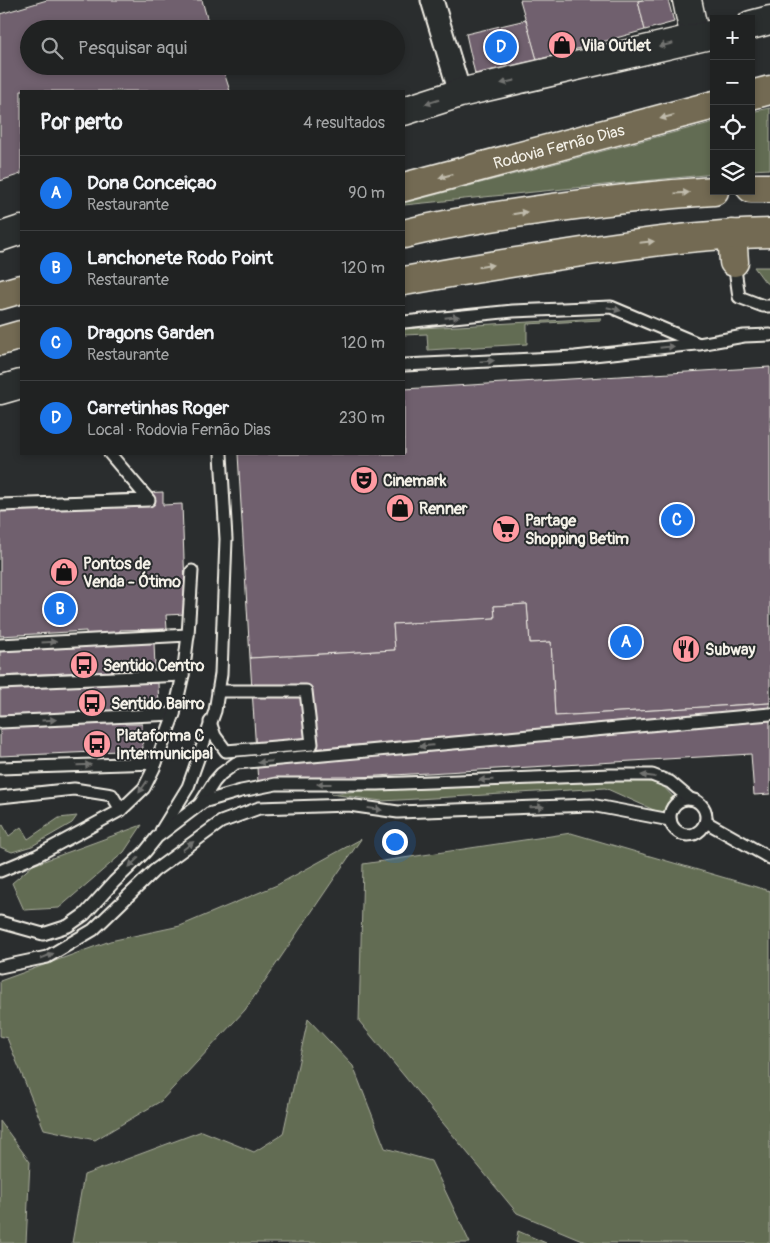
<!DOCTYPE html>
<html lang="pt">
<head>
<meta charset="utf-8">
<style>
  :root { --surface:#202222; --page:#2d2f2f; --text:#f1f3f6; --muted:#a2a4a5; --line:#3d3f40; --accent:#1a73e8 }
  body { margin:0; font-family:Pangolin,sans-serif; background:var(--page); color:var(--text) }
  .controls { position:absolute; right:15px; top:15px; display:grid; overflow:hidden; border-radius:0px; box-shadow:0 2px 8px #0003 }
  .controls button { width:45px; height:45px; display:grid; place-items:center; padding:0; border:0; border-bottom:1px solid var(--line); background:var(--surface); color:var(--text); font:25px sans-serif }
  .you { position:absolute; left:394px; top:841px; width:18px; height:18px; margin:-12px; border:4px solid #fff; border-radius:50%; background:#1a73e8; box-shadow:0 0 0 8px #1a73e833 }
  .badge { display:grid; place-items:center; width:32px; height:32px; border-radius:50%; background:var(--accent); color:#fff; font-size:16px; font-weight:700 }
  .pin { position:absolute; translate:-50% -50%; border:2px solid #fff; box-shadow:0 1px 5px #0006 }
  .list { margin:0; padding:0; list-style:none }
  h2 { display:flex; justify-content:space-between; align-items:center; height:65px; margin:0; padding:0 20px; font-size:21px }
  h2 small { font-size:16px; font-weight:400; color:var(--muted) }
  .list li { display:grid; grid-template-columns:32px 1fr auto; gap:15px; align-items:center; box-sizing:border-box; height:75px; padding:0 20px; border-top:1px solid var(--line) }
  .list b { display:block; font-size:19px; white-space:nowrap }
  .list p { margin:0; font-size:16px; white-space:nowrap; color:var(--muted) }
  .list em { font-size:16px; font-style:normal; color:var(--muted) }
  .icon { flex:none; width:28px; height:28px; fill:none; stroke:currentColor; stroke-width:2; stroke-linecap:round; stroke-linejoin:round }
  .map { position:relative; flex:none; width:770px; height:1243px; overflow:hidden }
  .search { position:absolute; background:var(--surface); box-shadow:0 2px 8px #0003; left:20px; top:20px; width:385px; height:55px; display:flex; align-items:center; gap:12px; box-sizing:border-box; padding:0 18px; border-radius:28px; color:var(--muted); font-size:19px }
  .panel { position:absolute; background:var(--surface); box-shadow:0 2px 8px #0003; left:20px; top:90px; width:385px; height:365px; border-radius:0px }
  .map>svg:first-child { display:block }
  .green { fill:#626c53; stroke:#abae9e }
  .building { fill:#70616e; stroke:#f4f1e8 }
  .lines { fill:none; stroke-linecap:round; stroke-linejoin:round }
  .service-casing { stroke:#f4f1e8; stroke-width:15 }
  .minor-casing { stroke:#f4f1e8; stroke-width:25 }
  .tertiary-casing { stroke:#f4f1e8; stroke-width:31 }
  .secondary-casing { stroke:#f4f1e8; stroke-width:31 }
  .motorway-casing { stroke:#f4f1e8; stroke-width:31 }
  .service { stroke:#2a2d2e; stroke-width:11 }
  .minor { stroke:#2a2d2e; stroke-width:21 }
  .tertiary { stroke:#2a2d2e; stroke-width:28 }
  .secondary { stroke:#2a2d2e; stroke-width:28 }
  .motorway { stroke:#736b52; stroke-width:28 }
  .oneway { fill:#71726f }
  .oneway2 { fill:#c0bbac }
  .labels { text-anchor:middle; stroke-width:4; stroke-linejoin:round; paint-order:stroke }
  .poi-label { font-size:16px; font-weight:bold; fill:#f4f1e8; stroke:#2a2d2e; text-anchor:start }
  .street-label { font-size:16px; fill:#f4f1e8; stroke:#2a2d2e }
</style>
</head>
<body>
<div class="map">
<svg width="770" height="1243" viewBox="0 0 770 1243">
  <rect width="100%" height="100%" fill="#2a2d2e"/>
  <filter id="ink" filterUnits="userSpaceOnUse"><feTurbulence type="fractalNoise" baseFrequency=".02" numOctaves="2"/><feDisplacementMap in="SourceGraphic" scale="10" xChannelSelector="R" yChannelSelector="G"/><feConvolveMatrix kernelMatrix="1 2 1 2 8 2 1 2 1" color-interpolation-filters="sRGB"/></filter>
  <g filter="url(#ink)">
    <g class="green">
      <polygon points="770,108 770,169 751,170 751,112"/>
      <polygon points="714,122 714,174 404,205 404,203"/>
      <polygon points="754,267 770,267 770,284 765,282"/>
      <polygon points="601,318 601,320 527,324 527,344 428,350 427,334 404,335 404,329"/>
      <polygon points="638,779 662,785 676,800 668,806 665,815 605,788 382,801 331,794 358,791 566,781"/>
      <polygon points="77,816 72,823 32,846 12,852 0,847 0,827 3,825 9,836 21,827 28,839 59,818"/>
      <polygon points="142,825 124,852 59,908 24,910 12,883 33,865"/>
      <polygon points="571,833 770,891 770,1243 589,1243 517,1213 359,1021 363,864"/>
      <polygon points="361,839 245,1010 161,1101 95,1140 44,1129 7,1038 0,1036 0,981 110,941 180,926 277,885"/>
      <polygon points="308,1019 353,1066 385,1148 431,1161 470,1243 72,1243 84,1175 202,1131 254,1152 283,1134"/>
      <polygon points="0,1121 30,1162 26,1243 0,1243"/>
      <polygon points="518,1231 546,1243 516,1243"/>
    </g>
    <g class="building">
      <polygon points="47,0 202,0 210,29 29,29 29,66 222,66 230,91 21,91 21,174 0,181 0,14"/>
      <polygon points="520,0 643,0 638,1 645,30 537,60"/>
      <polygon points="643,0 668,0 674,22 645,30 638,1"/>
      <polygon points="526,20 537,60 475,74 466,34"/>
      <polygon points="770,367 770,703 555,716 551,642 530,643 527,604 494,606 495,618 393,624 395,650 250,658 238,454 404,454 404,389"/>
      <polygon points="163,492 163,505 182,504 186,614 166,615 167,629 120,630 120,644 154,642 155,668 125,669 125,684 158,683 159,708 125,710 125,724 142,724 143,750 0,756 0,728 88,724 88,713 0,716 0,689 87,685 87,672 0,676 0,651 87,647 86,631 0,636 0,499"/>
      <polygon points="527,604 530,643 551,642 555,716 770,703 770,794 754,795 751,754 258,783 250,658 395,650 393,624 495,618 494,606"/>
    </g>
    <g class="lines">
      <defs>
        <g id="service">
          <polyline points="734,262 739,297 763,306 770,306"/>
          <polyline points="404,322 513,311 611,307 699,344 744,336 770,335"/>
          <polyline points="404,365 575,357 696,344"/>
          <polyline points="0,505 149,500 110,454"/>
          <polyline points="0,645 188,635"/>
          <polyline points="0,683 183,675"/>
          <polyline points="0,722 174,714"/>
          <polyline points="210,722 215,736 226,751 312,744 306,691 218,691"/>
          <polyline points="0,768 156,763"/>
          <polyline points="0,797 74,789 112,795 121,810"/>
          <circle cx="688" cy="817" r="18"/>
          <polyline points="200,804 214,782 221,774 236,763 770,714"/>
          <polyline points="706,822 770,858"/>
          <polyline points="161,831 188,787 215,711 221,674 226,539 221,454"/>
          <polyline points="0,871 36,856 121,810 144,788 154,768 174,714 183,675 188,635 192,571"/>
          <polyline points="0,922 43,934 68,926 85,914 114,882 145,852 157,837 203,802 241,791 276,784 378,784 610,775 652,775 670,782 690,799"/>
          <polyline points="0,967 47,957 93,930 154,871 221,822 259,808 349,805 398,812 591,805 670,820"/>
        </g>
        <polyline id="minor" points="432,0 460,93"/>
        <polyline id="tertiary" points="687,0 695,38"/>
        <g id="secondary">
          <polyline points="751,25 770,20"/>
          <polyline points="404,111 460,93 714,34"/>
          <polyline points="0,237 21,230"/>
          <polyline points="0,390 21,384"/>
        </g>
        <g id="motorway">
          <polyline points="751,95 770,90"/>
          <path id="s1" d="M404 187 714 105"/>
          <polyline points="751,188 770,188"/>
          <path d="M404 234C443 224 483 218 524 212 587 203 650 195 714 191"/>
          <polyline points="732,234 734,262"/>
          <path d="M404 281C459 271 514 262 569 254 636 244 702 234 770 233"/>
          <polyline points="0,295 21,289"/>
          <polyline points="0,341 21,335"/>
        </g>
      </defs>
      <use href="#service" class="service-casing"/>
      <use href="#minor" class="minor-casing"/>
      <use href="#tertiary" class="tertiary-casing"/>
      <use href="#secondary" class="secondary-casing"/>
      <use href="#motorway" class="motorway-casing"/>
      <use href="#service" class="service"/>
      <use href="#minor" class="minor"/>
      <use href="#tertiary" class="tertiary"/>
      <use href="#secondary" class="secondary"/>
      <use href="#motorway" class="motorway"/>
    </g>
    <defs><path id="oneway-solid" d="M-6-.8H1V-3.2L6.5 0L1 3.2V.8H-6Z" transform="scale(1.25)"/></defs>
    <g class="oneway">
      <use href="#oneway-solid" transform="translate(666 45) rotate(167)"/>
      <use href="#oneway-solid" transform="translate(508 82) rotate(167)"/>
      <use href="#oneway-solid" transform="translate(432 102) rotate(163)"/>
      <use href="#oneway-solid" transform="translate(614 309) rotate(14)"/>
      <use href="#oneway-solid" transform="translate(452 317) rotate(-6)"/>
      <use href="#oneway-solid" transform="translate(667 347) rotate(-6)"/>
      <use href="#oneway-solid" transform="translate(487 361) rotate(-3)"/>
      <use href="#oneway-solid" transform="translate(49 642) rotate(-3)"/>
      <use href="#oneway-solid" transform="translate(49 720) rotate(-3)"/>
      <use href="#oneway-solid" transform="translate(426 746) rotate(175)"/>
      <use href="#oneway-solid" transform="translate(265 762) rotate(175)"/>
      <use href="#oneway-solid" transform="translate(84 765) rotate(-2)"/>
      <use href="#oneway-solid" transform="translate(648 776) rotate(-173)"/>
      <use href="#oneway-solid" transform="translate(486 780) rotate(178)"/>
      <use href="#oneway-solid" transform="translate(324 784) rotate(180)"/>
      <use href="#oneway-solid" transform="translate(143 787) rotate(125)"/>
      <use href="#oneway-solid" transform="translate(537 807) rotate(-2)"/>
      <use href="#oneway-solid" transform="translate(375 809) rotate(8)"/>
      <use href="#oneway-solid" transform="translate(188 846) rotate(-37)"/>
      <use href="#oneway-solid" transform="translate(134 862) rotate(136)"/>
      <use href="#oneway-solid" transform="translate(47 956) rotate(-22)"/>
    </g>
    <g class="oneway2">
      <use href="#oneway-solid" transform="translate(667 117) rotate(165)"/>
      <use href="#oneway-solid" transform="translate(446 176) rotate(165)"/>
      <use href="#oneway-solid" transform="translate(682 193) rotate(-4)"/>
      <use href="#oneway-solid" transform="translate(520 213) rotate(-9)"/>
      <use href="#oneway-solid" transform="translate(647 242) rotate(-6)"/>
      <use href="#oneway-solid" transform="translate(486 266) rotate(-9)"/>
    </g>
  </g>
  <defs>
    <symbol id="shop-disc" viewBox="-11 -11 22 22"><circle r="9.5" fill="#ff9aa2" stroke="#2a2d2e"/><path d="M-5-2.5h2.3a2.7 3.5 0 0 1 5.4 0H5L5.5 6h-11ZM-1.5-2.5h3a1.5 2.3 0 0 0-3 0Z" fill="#111"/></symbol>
    <symbol id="theatre-disc" viewBox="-11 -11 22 22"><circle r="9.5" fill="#ff9aa2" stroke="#2a2d2e"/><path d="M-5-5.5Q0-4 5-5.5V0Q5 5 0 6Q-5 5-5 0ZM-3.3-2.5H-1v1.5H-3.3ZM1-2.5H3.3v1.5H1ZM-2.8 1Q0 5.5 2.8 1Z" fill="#111"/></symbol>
    <symbol id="supermarket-disc" viewBox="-11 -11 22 22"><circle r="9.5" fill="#ff9aa2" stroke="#2a2d2e"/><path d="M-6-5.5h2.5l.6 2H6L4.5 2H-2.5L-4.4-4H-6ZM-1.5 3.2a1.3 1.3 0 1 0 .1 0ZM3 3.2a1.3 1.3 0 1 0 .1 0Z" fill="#111"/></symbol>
    <symbol id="restaurant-disc" viewBox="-11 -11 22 22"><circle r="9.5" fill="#ff9aa2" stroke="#2a2d2e"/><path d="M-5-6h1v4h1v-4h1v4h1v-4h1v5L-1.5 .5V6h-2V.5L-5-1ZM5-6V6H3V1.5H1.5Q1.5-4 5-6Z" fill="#111"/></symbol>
    <symbol id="bus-disc" viewBox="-11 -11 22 22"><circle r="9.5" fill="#ff9aa2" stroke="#2a2d2e"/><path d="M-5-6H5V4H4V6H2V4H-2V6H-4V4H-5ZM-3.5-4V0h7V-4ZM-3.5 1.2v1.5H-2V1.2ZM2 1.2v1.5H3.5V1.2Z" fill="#111"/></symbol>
  </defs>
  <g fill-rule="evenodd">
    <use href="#shop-disc" x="546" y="29" width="32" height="32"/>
    <use href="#theatre-disc" x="348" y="464" width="32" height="32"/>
    <use href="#shop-disc" x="384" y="492" width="32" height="32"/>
    <use href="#supermarket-disc" x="490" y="513" width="32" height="32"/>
    <use href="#shop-disc" x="48" y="556" width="32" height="32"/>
    <use href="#restaurant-disc" x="670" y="633" width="32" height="32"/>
    <use href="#bus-disc" x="68" y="649" width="32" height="32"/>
    <use href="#bus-disc" x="76" y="687" width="32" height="32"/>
    <use href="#bus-disc" x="81" y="728" width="32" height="32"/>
  </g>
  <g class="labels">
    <g class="poi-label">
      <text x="581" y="51">Vila Outlet</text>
      <text x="383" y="486">Cinemark</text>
      <text x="419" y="514">Renner</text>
      <text x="525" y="526">Partage<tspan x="525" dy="18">Shopping Betim</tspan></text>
      <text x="83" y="569">Pontos de<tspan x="83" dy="18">Venda - Ótimo</tspan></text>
      <text x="705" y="655">Subway</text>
      <text x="103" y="671">Sentido Centro</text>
      <text x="111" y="709">Sentido Bairro</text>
      <text x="116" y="741">Plataforma C<tspan x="116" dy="18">Intermunicipal</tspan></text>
    </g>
    <g class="street-label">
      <text dy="6" stroke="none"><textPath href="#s1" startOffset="160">Rodovia Fernão Dias</textPath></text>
    </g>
  </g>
</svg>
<div class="controls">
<button>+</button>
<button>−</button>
<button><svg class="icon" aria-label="locate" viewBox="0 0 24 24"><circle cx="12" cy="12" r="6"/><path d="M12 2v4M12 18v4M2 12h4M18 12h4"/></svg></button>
<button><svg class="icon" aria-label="layers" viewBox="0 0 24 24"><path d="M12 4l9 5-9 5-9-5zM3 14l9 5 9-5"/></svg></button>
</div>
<div class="you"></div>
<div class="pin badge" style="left:626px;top:642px">A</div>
<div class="pin badge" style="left:60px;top:609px">B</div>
<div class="pin badge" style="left:677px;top:520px">C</div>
<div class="pin badge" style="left:501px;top:47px">D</div>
<div class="search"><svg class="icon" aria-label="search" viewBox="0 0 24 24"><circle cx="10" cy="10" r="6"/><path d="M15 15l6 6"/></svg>Pesquisar aqui</div>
<section class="panel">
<h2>Por perto<small>4 resultados</small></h2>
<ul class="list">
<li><span class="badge">A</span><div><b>Dona Conceiçao</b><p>Restaurante</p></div><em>90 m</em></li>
<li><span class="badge">B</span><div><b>Lanchonete Rodo Point</b><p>Restaurante</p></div><em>120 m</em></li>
<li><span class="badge">C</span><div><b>Dragons Garden</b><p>Restaurante</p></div><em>120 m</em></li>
<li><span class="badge">D</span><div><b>Carretinhas Roger</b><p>Local · Rodovia Fernão Dias</p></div><em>230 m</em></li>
</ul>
</section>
</div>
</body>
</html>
